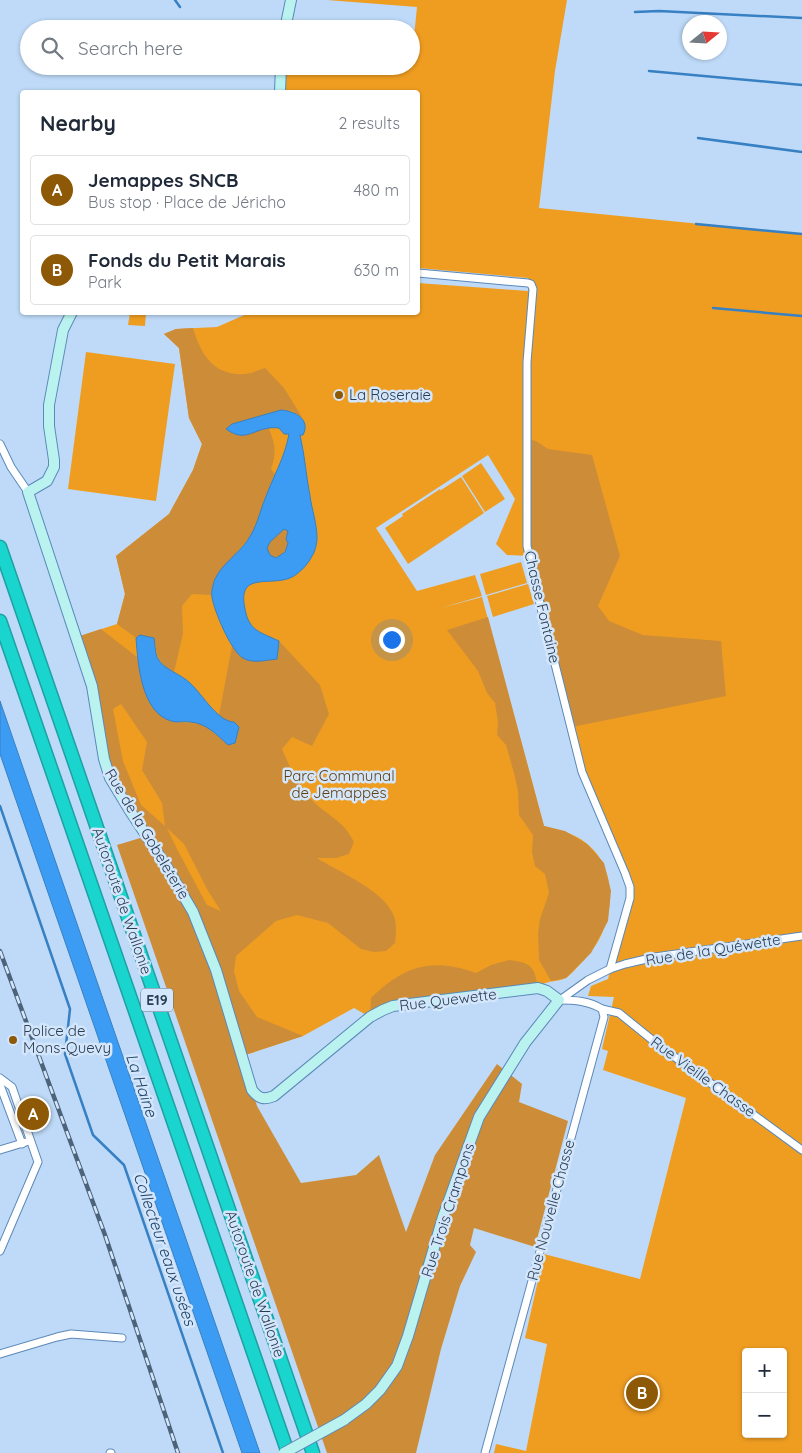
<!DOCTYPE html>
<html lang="en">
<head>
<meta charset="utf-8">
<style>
  :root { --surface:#fff; --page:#f6f6f7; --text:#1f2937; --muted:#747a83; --line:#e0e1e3; --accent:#8d5907 }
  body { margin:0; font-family:Quicksand,sans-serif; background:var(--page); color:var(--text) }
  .controls { position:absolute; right:15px; bottom:15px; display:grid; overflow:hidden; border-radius:5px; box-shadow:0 1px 4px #0004 }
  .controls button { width:45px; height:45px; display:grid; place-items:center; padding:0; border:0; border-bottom:1px solid var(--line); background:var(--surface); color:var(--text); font:25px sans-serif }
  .compass { position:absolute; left:682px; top:15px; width:45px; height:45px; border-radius:50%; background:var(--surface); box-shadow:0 1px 4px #0004; rotate:72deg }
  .you { position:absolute; left:391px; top:639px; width:18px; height:18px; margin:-12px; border:4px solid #fff; border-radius:50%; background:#1a73e8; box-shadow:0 0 0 8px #1a73e833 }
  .badge { display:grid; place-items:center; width:32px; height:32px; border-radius:50%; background:var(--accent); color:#fff; font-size:16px; font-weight:700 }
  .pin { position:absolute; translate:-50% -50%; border:2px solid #fff; box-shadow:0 1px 5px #0006 }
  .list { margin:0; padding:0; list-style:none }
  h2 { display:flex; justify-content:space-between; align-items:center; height:65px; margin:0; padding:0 20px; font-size:21px }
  h2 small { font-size:16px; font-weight:400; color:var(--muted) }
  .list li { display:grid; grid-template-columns:32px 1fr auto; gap:15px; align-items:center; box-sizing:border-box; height:70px; margin:0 10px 10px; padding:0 10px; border:1px solid var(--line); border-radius:5px }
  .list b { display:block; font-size:19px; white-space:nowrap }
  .list p { margin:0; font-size:16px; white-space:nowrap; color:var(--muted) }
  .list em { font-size:16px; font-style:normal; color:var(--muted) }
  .icon { flex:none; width:28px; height:28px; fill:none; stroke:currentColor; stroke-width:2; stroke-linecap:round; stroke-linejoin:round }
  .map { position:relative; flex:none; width:802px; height:1453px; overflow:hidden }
  .search { position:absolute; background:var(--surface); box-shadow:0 1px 4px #0004; left:20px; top:20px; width:400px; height:55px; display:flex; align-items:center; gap:12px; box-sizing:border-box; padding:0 18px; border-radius:28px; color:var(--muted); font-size:19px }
  .panel { position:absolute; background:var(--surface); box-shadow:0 1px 4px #0004; left:20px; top:90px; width:400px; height:225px; border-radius:5px }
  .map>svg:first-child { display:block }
  .green { fill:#ef9d21; fill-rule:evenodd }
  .forest { fill:#cd8d38; fill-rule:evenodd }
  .water { fill:#3c9cf3; stroke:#3780c3; fill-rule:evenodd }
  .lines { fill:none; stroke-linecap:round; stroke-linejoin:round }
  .stream { stroke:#3780c3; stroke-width:2.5 }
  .street-casing { stroke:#5c89b8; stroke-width:9 }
  .secondary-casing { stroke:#5c89b8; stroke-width:12 }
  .highway-casing { stroke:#1fa0a2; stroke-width:15 }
  .street { stroke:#fff; stroke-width:7 }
  .secondary { stroke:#baf2f0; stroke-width:10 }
  .highway { stroke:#19d5cd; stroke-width:12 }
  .rail-casing { stroke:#4d637a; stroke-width:4.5 }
  .rail { stroke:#d3e6fb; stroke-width:2.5; stroke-dasharray:8; stroke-linecap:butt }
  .secondary-bridge-casing { stroke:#5c89b8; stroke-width:12; stroke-linecap:butt }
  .secondary-bridge { stroke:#baf2f0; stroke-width:10 }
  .poi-dot { fill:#8d5907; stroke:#d3e6fb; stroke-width:2 }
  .labels { text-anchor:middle; stroke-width:5; stroke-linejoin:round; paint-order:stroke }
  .shield { fill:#d3e6fb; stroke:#5d7085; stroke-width:1 }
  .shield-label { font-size:14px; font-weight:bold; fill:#2a3e52 }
  .poi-label { font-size:15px; fill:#2a3e52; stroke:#d3e6fb; text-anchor:start }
  .street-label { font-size:15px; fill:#2a3e52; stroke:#d3e6fb }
  .park-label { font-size:15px; fill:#5f3e10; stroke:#d3e6fb }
  .water-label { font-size:16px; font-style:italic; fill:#204569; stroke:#d3e6fb }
</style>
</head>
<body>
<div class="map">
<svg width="802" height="1453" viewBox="0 0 802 1453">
  <rect width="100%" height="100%" fill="#bedaf8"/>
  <g class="green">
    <path d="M327 0H567L555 71 539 208 802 234V1453H494L496 1444 526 1451 547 1344 525 1338 544 1254 640 1279 686 1098 603 1070 608 1051 602 1049 614 997 588 996 591 986 608 979 630 887 582 772 530 556 507 555 496 544 515 499 488 455 376 528 417 591 475 575 482 596 441 608 482 597 544 826C559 830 574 833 586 843 620 869 615 923 590 953 585 959 572 974 566 978 555 983 548 979 538 988L393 1006 370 1017 354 1008 303 1036 242 1056 131 809 77 637 117 624 125 594 116 556 169 514 193 470 202 444 189 418 179 348 164 334 176 329 217 327 249 313 418 312V283L528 291V278L418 268V92H280L281 66H411L417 7ZM746 1352H783V1434H746Z"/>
    <polygon points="130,313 146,313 145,326 128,325"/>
    <polygon points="86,352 175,364 156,501 68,489"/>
    <polygon points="481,463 505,499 485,512 462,476"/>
    <polygon points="461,477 484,513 408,564 385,528 403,516 402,514 440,489 441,491 441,490"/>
    <polygon points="521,562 527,583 486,595 480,574"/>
    <polygon points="528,584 534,604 493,617 487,596"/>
  </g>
  <g class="forest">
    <path d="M193 328C201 355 214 376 245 374 252 373 259 370 265 368L284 388 302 417 293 411 281 410 232 424 226 429C242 442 251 432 268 427 275 442 277 453 271 469L276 475 264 501 255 530 215 579 211 595 192 594 182 606 183 634 174 672C157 661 157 657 154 638L140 635 136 638 117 624 125 594 116 556 169 514 193 470 202 444 189 418 179 348 164 334 176 329Z"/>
    <polygon points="527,439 536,441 548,449 592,455 620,556 598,606 609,621 643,635 721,641 726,696 572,727 527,546"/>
    <path d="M284 529 288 531C288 545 289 550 276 558L270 555 267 548 270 542Z"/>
    <polygon points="488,617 544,826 565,831 587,844 604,863 611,891 608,921 591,953 566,978 551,981 539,960 538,933 540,919 549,893 545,874 535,866 532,852 533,835 519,815 518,791 514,773 506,745 497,735 498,722 495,703 487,693 478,671 447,630"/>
    <path d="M101 629 137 657 145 693 151 706 172 722 203 724 228 745 229 722 219 715 232 646 243 658 259 661 277 659 279 641 320 685 329 714 312 746 292 737 282 749C290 767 297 784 310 798 325 815 343 819 354 842L349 854 336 858H317C339 872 385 891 394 916 397 925 396 934 395 943L386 951 374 952 361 949 328 923 297 915 276 921 236 956 234 971 239 991 257 1017 303 1036 242 1056 257 1106 301 1183 356 1175 379 1155 406 1232 435 1155 497 1064 522 1084 519 1102 568 1121 535 1247 474 1228 470 1245 476 1252 460 1286 441 1349 416 1453H327L117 845 147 836 195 912 112 777 77 637ZM121 704 147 742 142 770 162 803 165 826 141 805 123 761 113 709ZM167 828 184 844 208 891 221 911 207 905 177 849Z"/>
    <path d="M509 960C532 963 534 966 538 988L393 1006 370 1017 371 998C404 966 431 957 476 973L491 965Z"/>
  </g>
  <g class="water">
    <path d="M281 410C295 411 311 419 303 435H300C305 456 306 476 310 496 312 510 317 524 317 538 317 543 315 552 312 556 308 565 296 577 287 579 266 585 237 573 245 609 249 631 260 632 279 641L277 659C267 660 252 664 243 658 231 651 214 611 212 597 211 592 213 584 215 579 222 564 238 554 247 541 257 527 259 514 265 499 273 477 285 457 289 434H284L279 428C254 425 248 445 226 429L232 424ZM284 529 288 531 286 539 288 543 285 552 276 558 270 555 267 548 270 542Z"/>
    <path d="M140 635 154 638C155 644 155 652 157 657 163 670 182 674 191 684 202 694 218 722 234 722L239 727 235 743 228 745C216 734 206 723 190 722 184 721 177 723 171 721 141 712 138 664 136 638Z"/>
    <polygon points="0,701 260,1453 242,1453 0,754"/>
  </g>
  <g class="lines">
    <g class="stream">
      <polyline points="175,0 180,7"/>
      <polyline points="635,12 659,11 802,18"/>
      <polyline points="649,71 802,85"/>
      <polyline points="698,138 802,152"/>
      <polyline points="696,224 802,234"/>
      <polyline points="713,308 802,316"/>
      <polyline points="0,806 70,1009 65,1054 93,1135 124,1165 223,1453"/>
    </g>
    <defs>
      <g id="street">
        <polyline points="418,273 528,283 531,284 533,289 527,362 527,546 541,608 582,772 625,873 630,887 630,898 610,969"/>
        <polyline points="0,444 11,467 28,492"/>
        <polyline points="560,1000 588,980 610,969 625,964 655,957 802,936"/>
        <polyline points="602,1009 619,1013 661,1047 802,1150"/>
        <polyline points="0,1078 12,1087 38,1162 0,1251"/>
        <polyline points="0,1085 22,1144"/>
        <polyline points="0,1150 26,1142"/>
        <polyline points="0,1354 57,1337 71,1334 122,1338"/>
        <polyline points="110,1453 111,1453"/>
        <path d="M485 1453 604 1017 602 1009C589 1001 575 1000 559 1000"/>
      </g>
      <g id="secondary">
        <polyline points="285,29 291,0"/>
        <polyline points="280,92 281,66"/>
        <path d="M72 312 63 330 49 405V426L54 460V467L47 481 28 492 92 686 104 759 110 778 130 811 165 864 193 912 216 970 252 1090C259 1099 264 1100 274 1096L370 1017 383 1010 393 1006 538 988 547 991 559 1000 525 1043 479 1117 443 1217 408 1336 397 1366 380 1390 366 1404 344 1420"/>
      </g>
      <g id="highway">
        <polyline points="0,547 313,1453"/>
        <polyline points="0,621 288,1453"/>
      </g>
    </defs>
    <use href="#street" class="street-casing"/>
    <use href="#secondary" class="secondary-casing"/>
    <use href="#highway" class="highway-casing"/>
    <use href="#street" class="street"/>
    <use href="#secondary" class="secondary"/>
    <use href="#highway" class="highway"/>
    <defs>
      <polyline id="rail" points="0,951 105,1235 178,1453"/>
    </defs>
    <use href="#rail" class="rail-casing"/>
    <use href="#rail" class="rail"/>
    <defs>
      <polyline id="secondary-bridge" points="284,1453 344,1420"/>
    </defs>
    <use href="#secondary-bridge" class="secondary-bridge-casing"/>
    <use href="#secondary-bridge" class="secondary-bridge"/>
  </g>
  <g class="poi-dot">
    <circle cx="339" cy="395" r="5"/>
    <circle cx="13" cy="1040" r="5"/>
  </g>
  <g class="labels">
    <rect class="shield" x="141" y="988.5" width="32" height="23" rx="4"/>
    <g class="shield-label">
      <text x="157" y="1005">E19</text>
    </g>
    <g class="poi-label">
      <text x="349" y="400">La Roseraie</text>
      <text x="23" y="1036">Police de<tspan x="23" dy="17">Mons-Quevy</tspan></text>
    </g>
    <g class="street-label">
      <text transform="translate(542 607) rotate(77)" y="5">Chasse Fontaine</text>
      <text transform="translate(147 834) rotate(59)" y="5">Rue de la Gobeleterie</text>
      <text transform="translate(122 901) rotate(71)" y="5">Autoroute de Wallonie</text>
      <text transform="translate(713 950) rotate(-9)" y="5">Rue de la Quéwette</text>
      <text transform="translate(448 1000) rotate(-7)" y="5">Rue Quewette</text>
      <text transform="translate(703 1077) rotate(36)" y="5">Rue Vieille Chasse</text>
      <text transform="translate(448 1210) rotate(-72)" y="5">Rue Trois Crampons</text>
      <text transform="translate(551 1210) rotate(-75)" y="5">Rue Nouvelle Chasse</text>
      <text transform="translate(255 1284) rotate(71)" y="5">Autoroute de Wallonie</text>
    </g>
    <g class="park-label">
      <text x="339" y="781">Parc Communal<tspan x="339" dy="17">de Jemappes</tspan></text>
    </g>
    <g class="water-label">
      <text transform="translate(142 1085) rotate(71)" y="6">La Haine</text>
      <text transform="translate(165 1249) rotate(71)" y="6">Collecteur eaux usées</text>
    </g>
  </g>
</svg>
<div class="controls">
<button>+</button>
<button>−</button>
</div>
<svg class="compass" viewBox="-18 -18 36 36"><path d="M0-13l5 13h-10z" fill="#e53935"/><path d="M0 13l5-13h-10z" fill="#747a83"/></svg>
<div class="you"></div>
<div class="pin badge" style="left:33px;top:1114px">A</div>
<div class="pin badge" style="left:642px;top:1393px">B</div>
<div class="search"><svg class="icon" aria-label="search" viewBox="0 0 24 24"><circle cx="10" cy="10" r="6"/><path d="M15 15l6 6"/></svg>Search here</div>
<section class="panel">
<h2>Nearby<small>2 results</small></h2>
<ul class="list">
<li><span class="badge">A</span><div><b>Jemappes SNCB</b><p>Bus stop · Place de Jéricho</p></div><em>480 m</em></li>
<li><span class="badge">B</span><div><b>Fonds du Petit Marais</b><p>Park</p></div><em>630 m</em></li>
</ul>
</section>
</div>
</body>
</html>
